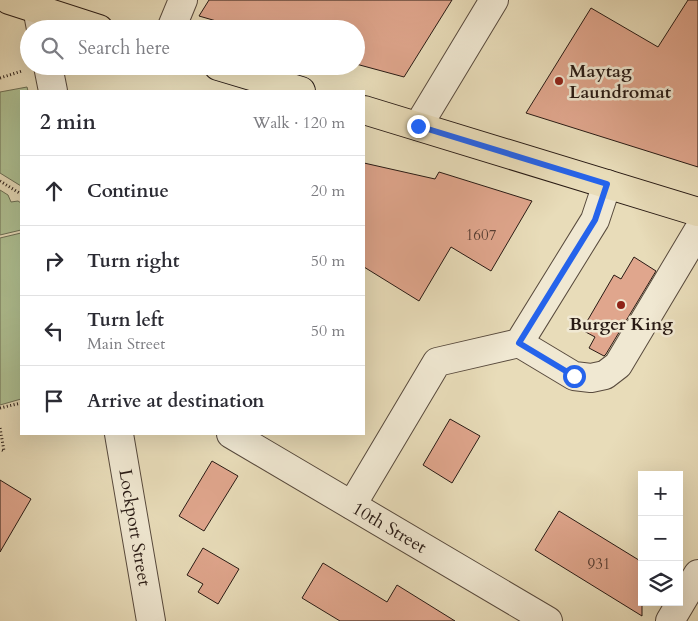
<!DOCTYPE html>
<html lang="en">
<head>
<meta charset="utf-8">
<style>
  :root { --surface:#fff; --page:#f7f7f7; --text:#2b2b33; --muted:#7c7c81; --line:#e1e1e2 }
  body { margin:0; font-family:Cardo,serif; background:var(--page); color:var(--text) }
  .controls { position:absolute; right:15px; bottom:15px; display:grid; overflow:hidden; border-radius:0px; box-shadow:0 5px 20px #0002 }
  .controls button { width:45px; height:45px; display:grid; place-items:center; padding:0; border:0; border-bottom:1px solid var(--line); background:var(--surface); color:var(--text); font:25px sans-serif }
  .stop { position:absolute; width:15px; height:15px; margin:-11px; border:4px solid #2563eb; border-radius:50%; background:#fff }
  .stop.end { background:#2563eb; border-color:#fff; box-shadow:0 1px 5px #0008 }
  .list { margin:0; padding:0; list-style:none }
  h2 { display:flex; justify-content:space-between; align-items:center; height:65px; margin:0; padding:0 20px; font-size:21px }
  h2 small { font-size:16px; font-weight:400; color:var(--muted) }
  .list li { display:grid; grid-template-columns:32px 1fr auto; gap:15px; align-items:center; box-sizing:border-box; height:70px; padding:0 20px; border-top:1px solid var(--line) }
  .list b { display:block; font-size:19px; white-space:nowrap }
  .list p { margin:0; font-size:16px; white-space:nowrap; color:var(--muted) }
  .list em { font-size:16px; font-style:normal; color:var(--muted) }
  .icon { flex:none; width:28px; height:28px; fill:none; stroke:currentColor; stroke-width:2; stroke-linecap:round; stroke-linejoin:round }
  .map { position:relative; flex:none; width:698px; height:621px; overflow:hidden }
  .search { position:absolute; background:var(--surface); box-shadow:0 5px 20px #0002; left:20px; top:20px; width:345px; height:55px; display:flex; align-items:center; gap:12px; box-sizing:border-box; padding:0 18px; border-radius:28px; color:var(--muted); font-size:19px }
  .panel { position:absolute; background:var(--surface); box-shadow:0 5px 20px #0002; left:20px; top:90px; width:345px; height:345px; border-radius:0px }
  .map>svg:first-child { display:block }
  .green { fill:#b0c294; stroke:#6c6e54 }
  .building { fill:#e0a68d; stroke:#281a14 }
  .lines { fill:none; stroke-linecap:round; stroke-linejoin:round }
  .minor-casing { stroke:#584a3d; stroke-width:30 }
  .major-casing { stroke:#281a14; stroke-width:30 }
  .path { stroke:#281a14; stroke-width:3; stroke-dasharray:1 2.5; stroke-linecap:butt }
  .minor { stroke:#f0e8d2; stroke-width:28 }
  .major { stroke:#e8dcb9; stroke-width:28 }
  .route { stroke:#2563eb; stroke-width:6 }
  .poi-dot { fill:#8f2418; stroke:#f0e8d2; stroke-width:2 }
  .labels { text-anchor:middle; stroke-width:5; stroke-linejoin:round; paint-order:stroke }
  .number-label { font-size:15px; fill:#563d32 }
  .poi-label { font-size:18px; font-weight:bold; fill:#281a14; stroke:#f0e8d2; text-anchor:start }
  .street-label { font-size:18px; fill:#281a14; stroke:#f0e8d2 }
</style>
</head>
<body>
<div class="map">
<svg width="698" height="621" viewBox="0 0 698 621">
  <rect width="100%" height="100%" fill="#e8dcb9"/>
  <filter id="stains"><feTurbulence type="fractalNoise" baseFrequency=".004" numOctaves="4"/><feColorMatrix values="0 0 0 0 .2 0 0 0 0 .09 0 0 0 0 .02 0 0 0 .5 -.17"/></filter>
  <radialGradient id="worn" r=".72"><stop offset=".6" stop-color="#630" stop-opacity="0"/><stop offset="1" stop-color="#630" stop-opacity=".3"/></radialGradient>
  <g class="green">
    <polygon points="27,87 28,91 21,91 21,186 0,173 0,92"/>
    <polygon points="0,190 8,195 11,202 18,201 21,203 21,230 0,235"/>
    <polygon points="21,233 21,399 0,405 0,238"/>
  </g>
  <g class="building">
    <polygon points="209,0 452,0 404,77 356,64 356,29 244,29 199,16"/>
    <polygon points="688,0 698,0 698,167 526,113 591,8 658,47"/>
    <polygon points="364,163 435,179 439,172 532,201 491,271 451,247 419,301 364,267"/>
    <polygon points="634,257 656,271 606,354 604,356 589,348 595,337 582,330 614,275 621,279"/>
    <polygon points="450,419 480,436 452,483 423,465"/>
    <polygon points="212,461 238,476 204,531 179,516"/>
    <polygon points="0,480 31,499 0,552"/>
    <polygon points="559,511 642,562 642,616 535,550"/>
    <polygon points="203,548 239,569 218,604 198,592 203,584 187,575"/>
    <polygon points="323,563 387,602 397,585 455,621 340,621 302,598"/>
  </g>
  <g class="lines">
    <defs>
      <g id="minor">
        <polyline points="37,8 41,29"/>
        <polyline points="171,29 183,0"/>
        <polyline points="48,66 53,91"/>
        <polyline points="418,126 494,0"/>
        <polyline points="519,343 574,376 591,378 605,375 618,365 698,231"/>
        <path id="s1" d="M119 434 151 621"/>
        <path id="s2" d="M231 434 548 621"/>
        <polyline points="352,505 437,362 519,343 595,220 607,184"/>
        <polyline points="670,621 698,574"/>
      </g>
      <g id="major">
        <polyline points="9,0 99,29"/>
        <polyline points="218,66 301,91"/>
        <polyline points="364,110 698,212"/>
      </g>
    </defs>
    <use href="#minor" class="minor-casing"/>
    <use href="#major" class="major-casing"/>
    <g class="path">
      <polyline points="0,78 22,71"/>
      <polyline points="0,181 21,194"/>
      <polyline points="0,408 21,403"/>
      <polyline points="0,428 4,451 0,449"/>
    </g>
    <use href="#minor" class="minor"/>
    <use href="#major" class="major"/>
  </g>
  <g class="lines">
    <polyline class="route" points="418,126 607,184 595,220 519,343 574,376"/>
  </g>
  <g class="poi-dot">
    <circle cx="559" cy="81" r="5"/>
    <circle cx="621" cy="305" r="5"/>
  </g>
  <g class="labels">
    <g class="number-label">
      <text x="481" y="240">1607</text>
      <text x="599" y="569">931</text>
    </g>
    <g class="poi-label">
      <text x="569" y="77">Maytag<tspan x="569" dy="21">Laundromat</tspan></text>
      <text x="621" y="330" text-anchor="middle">Burger King</text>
    </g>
    <g class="street-label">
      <text dy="6" stroke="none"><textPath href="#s1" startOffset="95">Lockport Street</textPath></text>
      <text dy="6" stroke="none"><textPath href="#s2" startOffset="184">10th Street</textPath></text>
    </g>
  </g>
  <rect width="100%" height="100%" filter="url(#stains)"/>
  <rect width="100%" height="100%" fill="url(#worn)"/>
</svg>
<div class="controls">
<button>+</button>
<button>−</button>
<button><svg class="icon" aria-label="layers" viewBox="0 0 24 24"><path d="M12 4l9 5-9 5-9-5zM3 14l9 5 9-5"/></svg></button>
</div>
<div class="stop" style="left:574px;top:376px"></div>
<div class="stop end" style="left:418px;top:126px"></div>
<div class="search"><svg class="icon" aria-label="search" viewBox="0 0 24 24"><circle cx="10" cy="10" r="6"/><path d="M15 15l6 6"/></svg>Search here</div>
<section class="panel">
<h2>2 min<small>Walk · 120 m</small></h2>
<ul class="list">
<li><svg class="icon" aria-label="ahead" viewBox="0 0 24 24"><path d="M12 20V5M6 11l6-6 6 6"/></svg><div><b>Continue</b></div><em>20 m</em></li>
<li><svg class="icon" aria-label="right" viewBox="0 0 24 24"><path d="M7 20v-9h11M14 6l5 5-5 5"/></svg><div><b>Turn right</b></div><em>50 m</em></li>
<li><svg class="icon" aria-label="left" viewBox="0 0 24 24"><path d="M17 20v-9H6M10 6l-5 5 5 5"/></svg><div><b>Turn left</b><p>Main Street</p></div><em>50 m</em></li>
<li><svg class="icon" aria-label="arrive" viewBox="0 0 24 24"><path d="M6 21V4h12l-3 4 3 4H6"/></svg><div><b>Arrive at destination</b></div></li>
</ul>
</section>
</div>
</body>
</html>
